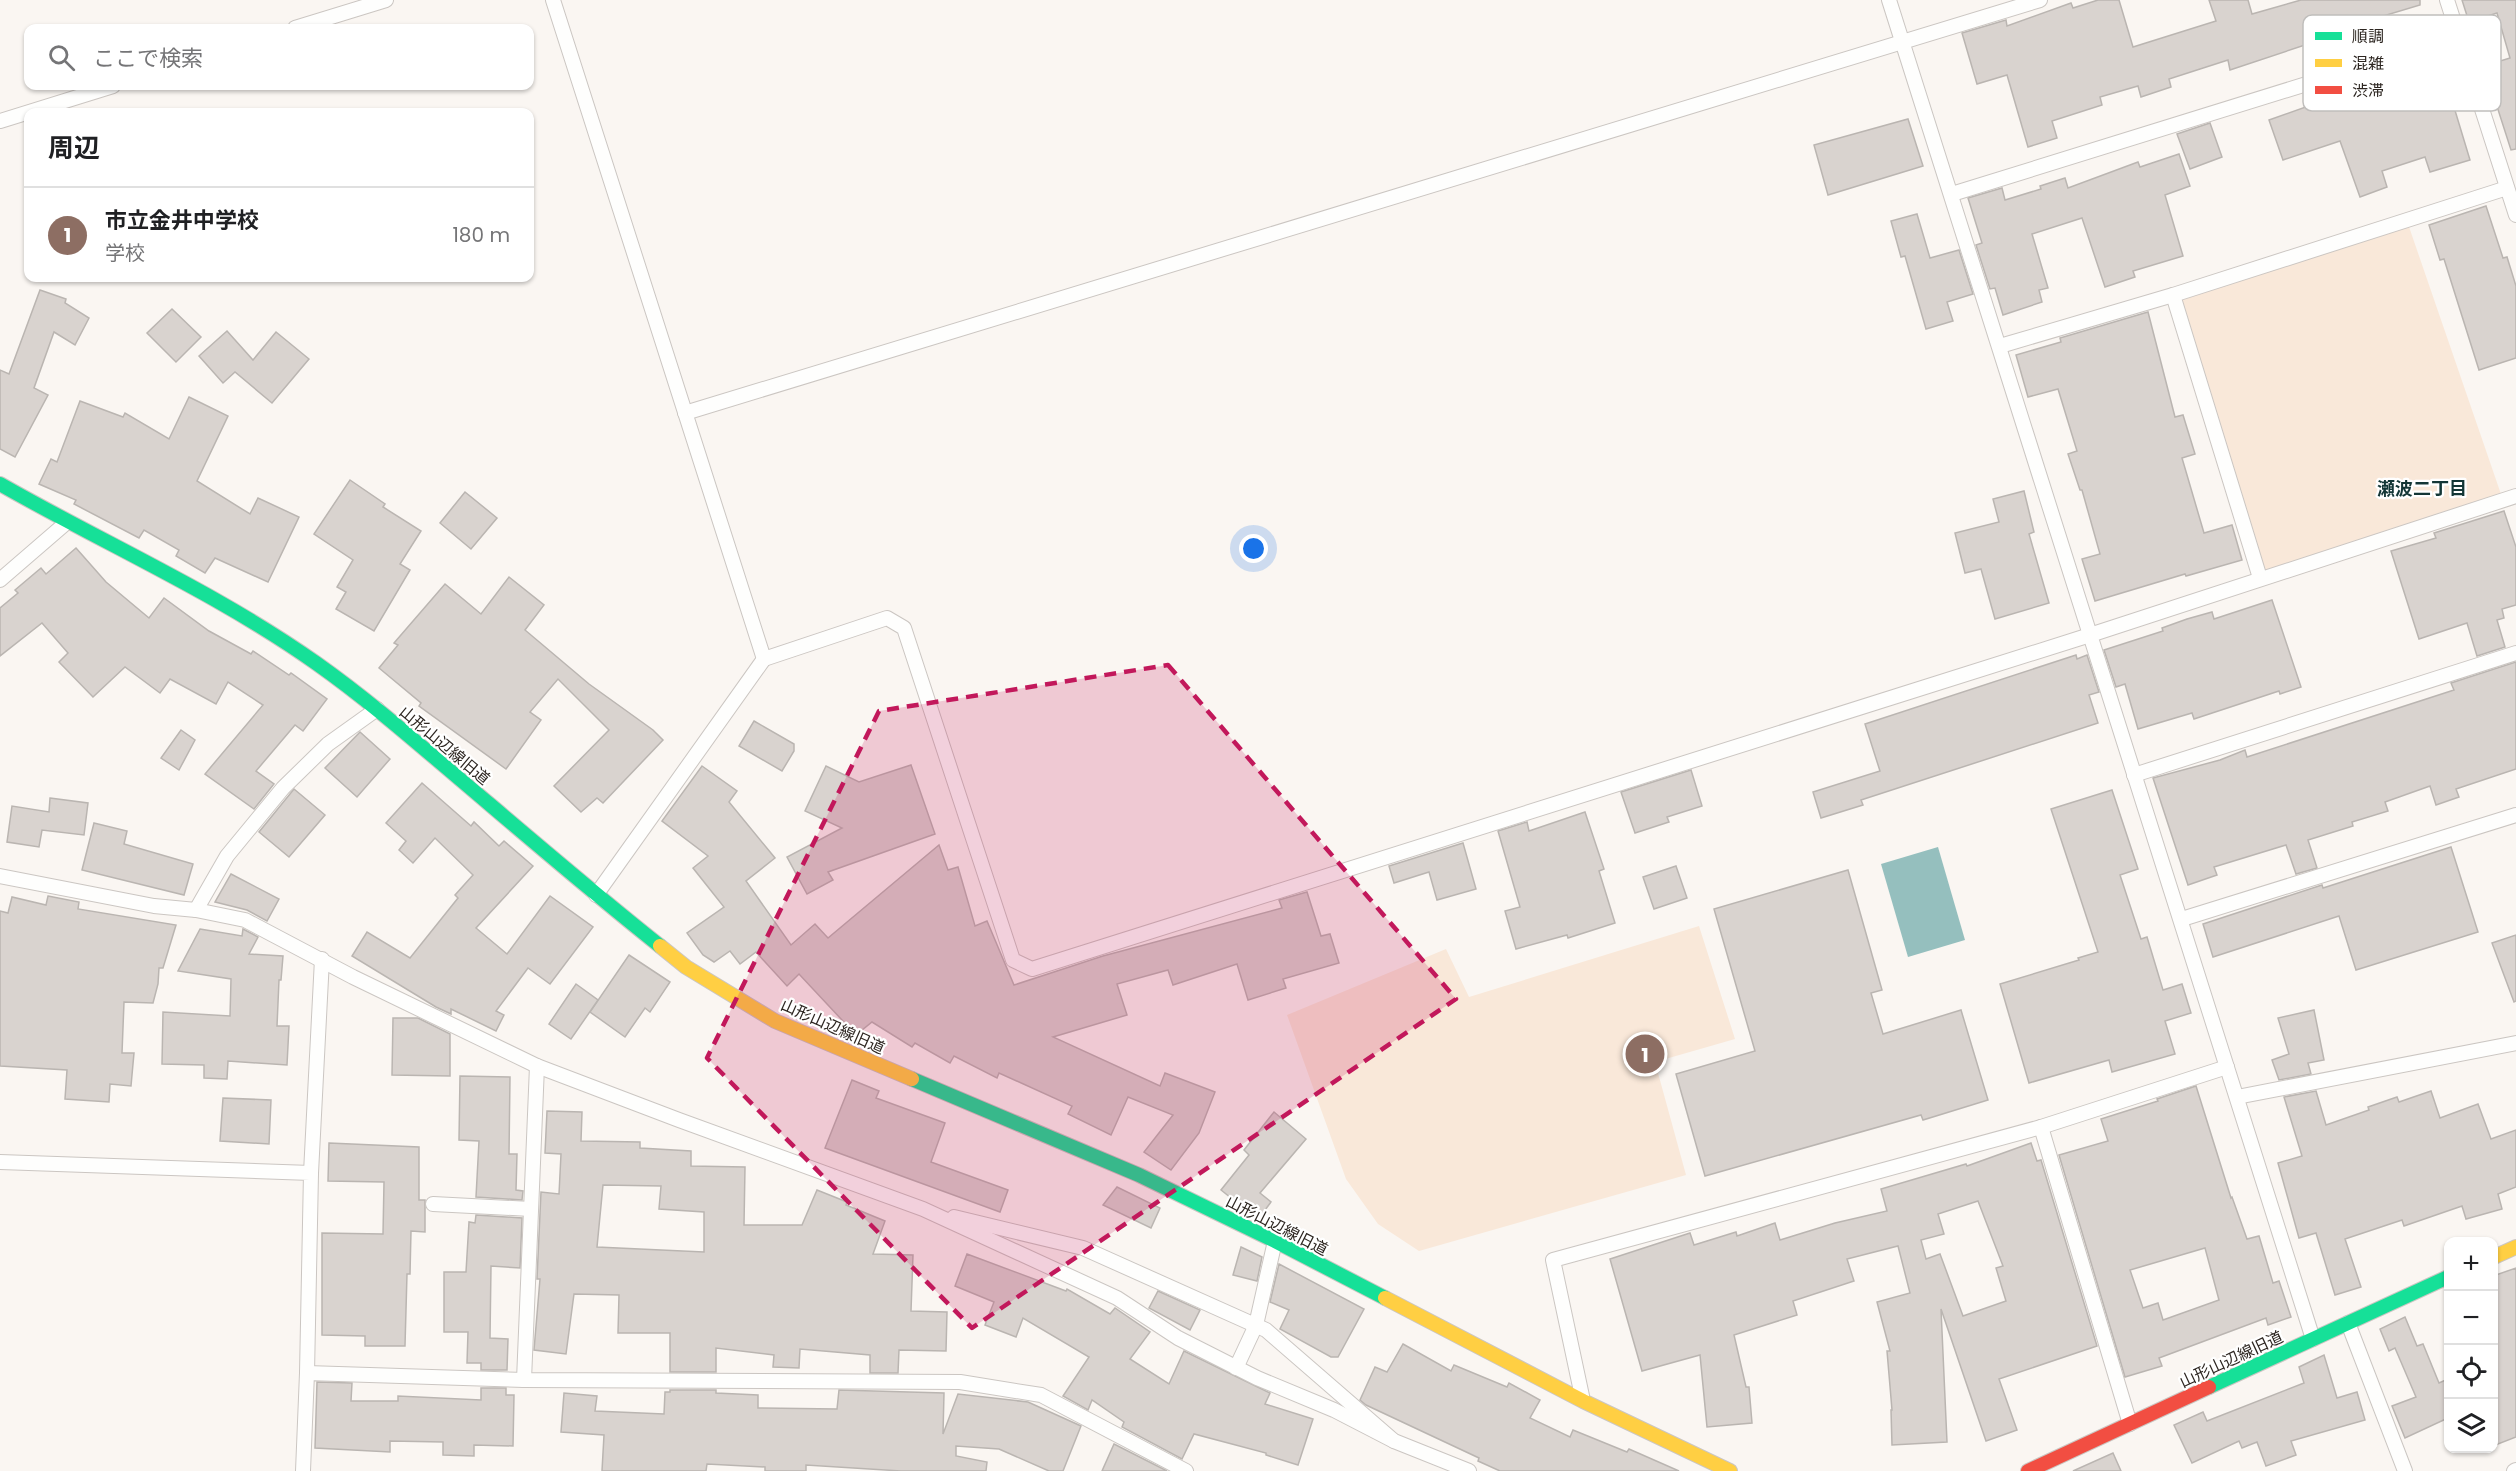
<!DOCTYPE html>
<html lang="ja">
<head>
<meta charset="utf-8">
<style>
  :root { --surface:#fff; --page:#f2f2f2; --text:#202124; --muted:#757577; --line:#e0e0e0; --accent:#7c3aed }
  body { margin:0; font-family:Poppins,"Noto Sans JP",sans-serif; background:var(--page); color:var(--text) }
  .controls { position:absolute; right:18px; bottom:18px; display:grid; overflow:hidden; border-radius:12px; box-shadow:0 2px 4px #0004 }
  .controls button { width:54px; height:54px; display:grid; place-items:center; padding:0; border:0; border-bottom:2px solid var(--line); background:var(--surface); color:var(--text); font:30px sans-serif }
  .you { position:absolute; left:1254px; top:549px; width:21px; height:21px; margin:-15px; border:4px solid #fff; border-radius:50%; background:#1a73e8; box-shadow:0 0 0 9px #1a73e833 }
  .badge { display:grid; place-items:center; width:39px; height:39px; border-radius:50%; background:var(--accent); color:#fff; font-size:20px; font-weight:700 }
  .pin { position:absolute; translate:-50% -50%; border:3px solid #fff; box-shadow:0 2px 6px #0006 }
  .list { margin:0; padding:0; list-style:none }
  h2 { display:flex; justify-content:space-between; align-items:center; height:78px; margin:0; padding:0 24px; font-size:26px }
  h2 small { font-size:20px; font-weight:400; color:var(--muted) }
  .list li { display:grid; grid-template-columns:39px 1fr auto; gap:18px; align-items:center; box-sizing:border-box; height:96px; padding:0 24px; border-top:2px solid var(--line) }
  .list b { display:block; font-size:22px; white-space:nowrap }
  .list p { margin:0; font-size:20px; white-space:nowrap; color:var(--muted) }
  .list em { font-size:20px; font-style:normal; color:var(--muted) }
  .icon { flex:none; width:33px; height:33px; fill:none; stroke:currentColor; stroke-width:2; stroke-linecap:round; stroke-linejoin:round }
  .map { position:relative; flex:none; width:2516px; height:1471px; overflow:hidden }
  .search { position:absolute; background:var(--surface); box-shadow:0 2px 4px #0004; left:24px; top:24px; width:510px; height:66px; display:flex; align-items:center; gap:15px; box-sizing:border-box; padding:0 21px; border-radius:12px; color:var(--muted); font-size:22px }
  .panel { position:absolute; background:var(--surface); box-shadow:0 2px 4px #0004; left:24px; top:108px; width:510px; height:174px; border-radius:12px }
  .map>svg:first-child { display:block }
  .green { fill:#f9e8d9 }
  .water { fill:#95bfbe }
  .building { fill:#d9d3cf; stroke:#bab5b1; stroke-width:1.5; fill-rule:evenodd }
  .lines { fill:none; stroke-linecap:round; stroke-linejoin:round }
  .lane-casing { stroke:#cbc6c2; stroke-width:16 }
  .fast-casing { stroke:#cbc6c2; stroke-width:16 }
  .slow-casing { stroke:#cbc6c2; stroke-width:16 }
  .jam-casing { stroke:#cbc6c2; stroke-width:16 }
  .lane { stroke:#fefefd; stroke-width:14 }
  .fast { stroke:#16e098; stroke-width:14 }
  .slow { stroke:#ffcf43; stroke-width:14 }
  .jam { stroke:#f24e42; stroke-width:14 }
  .marked { fill:#c2185b; fill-opacity:0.2; stroke:#c2185b; stroke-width:4.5; stroke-dasharray:12 8; stroke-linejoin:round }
  .labels { text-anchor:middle; stroke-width:4.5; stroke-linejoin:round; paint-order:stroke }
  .street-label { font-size:16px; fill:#2d2621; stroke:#fff }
  .neighbourhood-label { font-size:18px; font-weight:bold; fill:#133636; stroke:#fff }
  .key { fill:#fff; stroke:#c0bebc; stroke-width:1.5 }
  .key-label { font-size:16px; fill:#2d2621 }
</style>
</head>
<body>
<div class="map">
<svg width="2516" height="1471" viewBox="0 0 2516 1471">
  <rect width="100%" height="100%" fill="#faf6f2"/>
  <g class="green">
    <polygon points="2407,221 2503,500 2260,578 2173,295"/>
    <polygon points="1699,926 1735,1039 1655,1062 1686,1175 1419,1251 1378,1224 1346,1179 1287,1015 1446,949 1469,997"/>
  </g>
  <polygon class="water" points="1938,847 1965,940 1908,957 1881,864"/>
  <g class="building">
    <polygon points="2098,0 2119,0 2133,47 2216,21 2209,0 2248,0 2252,14 2301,0 2420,0 2420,5 2340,29 2345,44 2317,53 2314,42 2230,70 2228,60 2169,79 2171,87 2141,97 2138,86 2100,97 2102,105 2052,121 2057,138 2028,147 2007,75 1977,84 1962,33 2006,20 2007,26 2071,3 2073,8"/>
    <polygon points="2462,0 2516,0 2516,149 2511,150 2484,66 2510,58 2497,13 2469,22"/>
    <polygon points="2447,51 2457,81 2447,84 2470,160 2430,172 2425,157 2382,171 2387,187 2360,197 2340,141 2283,160 2269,120 2362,87 2361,84 2397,72 2396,69"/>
    <polygon points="1908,119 1923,166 1828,195 1814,145"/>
    <polygon points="2210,123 2222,157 2190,169 2177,134"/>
    <polygon points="2179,154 2190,186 2165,195 2183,256 2133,271 2135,277 2105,287 2082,218 2032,234 2048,288 2039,290 2042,302 2003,315 1995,288 1990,289 1976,245 1982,243 1968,198 2002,188 2005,200 2041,189 2040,186 2065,178 2068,188 2138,162 2140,167"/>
    <polygon points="2486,206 2503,258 2507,257 2516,286 2516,358 2479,370 2444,259 2440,260 2429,225"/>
    <polygon points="1917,214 1930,258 1959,250 1973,294 1947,302 1953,321 1926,329 1905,256 1901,257 1891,221"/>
    <polygon points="40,290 66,299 65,303 89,318 75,345 54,332 34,388 48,395 15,457 0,449 0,370 9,374"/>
    <polygon points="172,309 201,337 176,362 147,333"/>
    <polygon points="2148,312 2175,417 2183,415 2195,454 2182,458 2204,533 2232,525 2242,560 2186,576 2185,574 2095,601 2082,559 2100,554 2082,490 2080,490 2068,454 2077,451 2058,389 2028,397 2016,355 2061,342 2060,338"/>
    <polygon points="227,331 253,360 276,332 309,359 272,403 235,372 223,383 199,356"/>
    <polygon points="189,397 228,416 197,481 250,514 258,498 299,517 268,582 215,558 205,573 176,556 179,550 144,530 139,538 74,504 76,500 39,484 51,459 57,462 80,401 123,417 125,413 169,439"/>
    <polygon points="350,480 385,504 383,507 421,531 400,564 410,570 374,631 336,609 346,592 337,587 353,560 314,534"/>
    <polygon points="2024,491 2034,532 2029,534 2049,603 1995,619 1981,569 1965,573 1955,533 1999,522 1993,499"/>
    <polygon points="465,492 497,518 471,549 440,523"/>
    <polygon points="2504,511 2516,547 2516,605 2502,609 2504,618 2497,620 2505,647 2477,656 2467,623 2419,639 2391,551 2436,538 2434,533"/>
    <polygon points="76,548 106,582 149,618 164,598 209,631 251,654 253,651 289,675 291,673 327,699 303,731 295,725 256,771 274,784 254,809 205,774 263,705 228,682 216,704 170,679 160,693 125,667 93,697 59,662 68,653 42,623 0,656 0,608 18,593 15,590 41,568 46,574"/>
    <polygon points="509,577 544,605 525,630 589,684 653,730 663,740 603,803 597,798 581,812 554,786 609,730 558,679 530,712 541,720 506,769 419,706 421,703 379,668 398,645 394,643 445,584 481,614"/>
    <polygon points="2272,600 2301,687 2280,694 2279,691 2194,719 2192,713 2138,729 2125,684 2116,687 2104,650 2163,631 2162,628 2187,619 2212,612 2214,619"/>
    <polygon points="2076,655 2077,659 2087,655 2099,692 2089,695 2098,723 1861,800 1863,805 1821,818 1813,792 1880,771 1865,724"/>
    <polygon points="2516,662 2516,769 2456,789 2459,797 2436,805 2430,786 2385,802 2388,811 2352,822 2353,826 2308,840 2317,868 2296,874 2286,845 2214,867 2217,875 2188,885 2153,778 2220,760 2245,750 2247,757 2454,690 2451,683"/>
    <polygon points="754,721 794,744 794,751 782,771 739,746"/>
    <polygon points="181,730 195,740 179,770 161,758"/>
    <polygon points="360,732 390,759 357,797 325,768"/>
    <polygon points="911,765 935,834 828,872 833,880 807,894 787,857 842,828 805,811 826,766 859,782"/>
    <polygon points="702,766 737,791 729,802 775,858 746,881 791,945 815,924 828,938 939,845 948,870 958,867 975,926 987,921 1014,985 1103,956 1282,908 1279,900 1307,892 1321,936 1330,934 1339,963 1283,979 1286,988 1248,1000 1237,964 1173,985 1168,970 1117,984 1127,1015 1053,1037 1160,1086 1165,1073 1215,1092 1199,1133 1171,1170 1144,1152 1173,1115 1128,1097 1111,1135 1068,1114 1072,1106 999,1073 997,1078 954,1056 950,1063 915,1043 912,1047 872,1022 856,1035 799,974 787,986 756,952 740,964 730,951 714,962 703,955 687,933 724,907 693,868 708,856 662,821"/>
    <polygon points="1691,770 1702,806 1667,817 1669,822 1635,833 1621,792"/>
    <polygon points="422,783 471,826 474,822 499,846 504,841 533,866 476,928 507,954 550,896 593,927 550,984 528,968 496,1011 504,1015 496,1031 451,1009 451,1014 436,1007 352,956 367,932 410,958 458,898 455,895 473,875 435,838 413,863 399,850 406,841 386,823"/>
    <polygon points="294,789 325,815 289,857 259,832"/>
    <polygon points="2112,790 2138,869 2120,875 2141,939 2147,937 2163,990 2182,984 2191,1013 2165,1021 2175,1054 2112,1072 2109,1060 2029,1083 2000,984 2079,960 2078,958 2098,952 2051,809"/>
    <polygon points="50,798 88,803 84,835 42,830 39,847 7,842 12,806 49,812"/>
    <polygon points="1585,812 1604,869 1599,871 1615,923 1568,938 1567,935 1516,949 1505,911 1520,907 1498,831 1527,822 1529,831"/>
    <polygon points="94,823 127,831 124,844 193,864 184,895 82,870"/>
    <polygon points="1463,843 1476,889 1437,900 1429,872 1394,883 1389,866"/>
    <polygon points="2451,847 2478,932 2356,970 2339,916 2213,957 2203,924 2322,885 2323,888"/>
    <polygon points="1676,866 1687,898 1654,909 1643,877"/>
    <polygon points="1848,870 1882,990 1871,993 1883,1034 1961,1010 1988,1100 1923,1120 1921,1115 1705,1176 1676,1074 1755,1051 1714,909"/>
    <polygon points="231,874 279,899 267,921 247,910 215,902"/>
    <polygon points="48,896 79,902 78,909 176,925 163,968 159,968 158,984 153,1003 124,1002 122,1053 134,1053 131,1086 110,1084 109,1102 65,1099 67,1070 0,1066 0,911 8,913 12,897 46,905"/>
    <polygon points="200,929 242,936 243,929 258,937 249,954 283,956 281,980 279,980 277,1026 289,1026 287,1065 228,1061 227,1079 204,1078 204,1065 162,1064 163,1012 230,1016 231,979 178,971"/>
    <polygon points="2516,935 2516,1001 2514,1002 2492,943"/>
    <polygon points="629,955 670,982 650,1012 645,1008 625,1037 590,1012"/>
    <polygon points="576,984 598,1000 571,1039 549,1024"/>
    <polygon points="2314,1010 2324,1060 2308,1063 2311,1074 2279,1080 2272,1060 2289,1054 2278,1018"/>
    <polygon points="393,1018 418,1018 450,1034 450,1076 392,1075"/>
    <polygon points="460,1076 510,1077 509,1154 517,1154 516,1190 523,1191 522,1200 476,1197 479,1141 459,1140"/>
    <polygon points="852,1080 879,1091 876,1098 945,1123 931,1162 1008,1190 1000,1212 825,1148"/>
    <path d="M2196 1086 2231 1198 2232 1197 2247 1239 2259 1236 2273 1283 2279 1281 2291 1317 2268 1325 2266 1318 2159 1358 2162 1366 2125 1377 2059 1155 2108 1141 2101 1119 2158 1101 2157 1099ZM2205 1248 2219 1300 2163 1320 2158 1303 2143 1308 2130 1270Z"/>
    <polygon points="2316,1091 2326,1125 2369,1110 2368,1107 2397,1097 2399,1102 2431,1091 2440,1118 2478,1104 2491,1139 2516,1130 2516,1187 2498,1194 2502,1209 2466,1219 2462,1206 2404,1226 2402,1220 2345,1239 2361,1287 2335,1295 2316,1233 2299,1238 2278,1163 2302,1156 2284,1097"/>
    <polygon points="223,1098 271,1100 269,1144 220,1141"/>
    <path d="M547 1111 582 1112 581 1141 640 1142V1148L691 1151V1166L745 1167 744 1225H802L817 1190 847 1202 846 1205 885 1221 873 1254 913 1255 911 1311 947 1312 946 1351 899 1350 898 1373H870V1355L800 1349 799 1368 773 1367 774 1355 716 1348V1372H670V1333H618L619 1295 574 1294 566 1354 534 1350 540 1279H537L541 1192 559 1194 561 1154 545 1153ZM603 1185 661 1186 659 1209 704 1212V1252L597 1247Z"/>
    <polygon points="1274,1112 1306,1139 1260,1193 1271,1202 1262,1214 1235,1201 1221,1190 1249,1155 1244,1150"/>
    <polygon points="329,1143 419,1147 419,1200 425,1200 425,1232 411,1231 410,1274 407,1274 405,1346 365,1346 365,1336 322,1335 322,1233 383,1234 384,1182 328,1181"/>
    <path d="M2031 1143 2037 1161 2041 1160 2097 1346 1999 1379 2017 1430 1986 1441 1941 1309 1947 1442 1892 1445 1891 1410H1892L1887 1351H1890L1877 1302 1910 1293 1898 1246 1847 1259 1854 1281 1793 1301 1797 1315 1734 1335 1746 1387H1749L1752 1423 1707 1427 1700 1355 1642 1371 1610 1259 1690 1233 1694 1245 1736 1232 1737 1236 1775 1223 1780 1240 1835 1223 1887 1211 1881 1189 1966 1164 1967 1166ZM1978 1201 2003 1266 1996 1268 2006 1301 1963 1316 1940 1254 1926 1259 1921 1240 1944 1234 1938 1214Z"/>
    <polygon points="1117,1187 1160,1208 1151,1228 1103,1205"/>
    <polygon points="476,1215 522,1218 520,1268 491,1266 490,1338 508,1339 507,1370 481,1370 481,1363 467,1363 468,1332 444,1332 444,1272 466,1272 469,1222 475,1223"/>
    <polygon points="1241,1247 1262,1257 1257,1281 1233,1275"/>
    <polygon points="967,1254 1066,1291 1067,1289 1110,1314 1115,1308 1150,1332 1130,1359 1169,1384 1184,1351 1270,1393 1265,1404 1313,1419 1298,1465 1266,1455 1266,1453 1194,1434 1182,1459 1122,1427 1124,1422 1092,1400 1088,1410 1063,1396 1089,1357 1023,1318 1016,1337 985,1325 994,1302 955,1286"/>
    <polygon points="1279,1264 1364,1309 1338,1357 1331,1357 1280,1329 1289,1310 1270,1302"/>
    <polygon points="2516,1268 2516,1437 2493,1446 2493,1276"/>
    <polygon points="1158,1291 1200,1310 1190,1330 1149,1308"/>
    <polygon points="2405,1317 2417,1346 2423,1344 2439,1383 2448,1379 2448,1418 2405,1438 2392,1406 2416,1397 2395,1348 2389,1351 2380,1329"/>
    <polygon points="1403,1344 1451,1371 1454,1365 1507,1387 1509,1383 1540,1400 1530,1418 1570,1437 1573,1430 1627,1452 1629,1449 1679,1471 1500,1471 1478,1461 1479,1458 1366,1405 1360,1400 1375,1367 1387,1372"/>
    <polygon points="2324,1355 2337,1398 2357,1392 2365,1420 2291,1441 2296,1455 2266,1466 2257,1442 2242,1448 2239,1441 2192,1463 2174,1425 2203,1412 2207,1421 2304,1383 2299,1367"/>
    <polygon points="317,1382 352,1383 351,1401 398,1401 398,1396 481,1400 481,1388 506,1388 506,1395 514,1395 513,1446 474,1445 474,1456 443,1455 443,1442 390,1441 390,1452 315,1448"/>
    <polygon points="670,1390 716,1390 716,1393 758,1395 758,1408 837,1409 839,1390 944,1393 943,1434 958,1394 1028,1402 1081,1426 1063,1471 1049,1471 999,1449 956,1446 956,1456 987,1462 986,1471 901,1471 806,1465 806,1471 765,1471 765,1467 707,1464 706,1471 602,1471 604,1435 561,1432 564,1393 597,1396 595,1411 664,1414 665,1392 670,1392"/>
    <polygon points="1114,1444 1167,1471 1102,1471"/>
    <polygon points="2113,1453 2121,1471 2073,1471"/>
  </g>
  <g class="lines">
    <defs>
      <g id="lane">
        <polyline points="553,0 764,659 887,618 904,628 1013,960 1032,969 2090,635 2516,496"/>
        <polyline points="1889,0 2313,1339"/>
        <polyline points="2447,0 2516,215"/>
        <polyline points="295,28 386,0"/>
        <polyline points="0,121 113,86"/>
        <polyline points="1952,194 2458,37"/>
        <polyline points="2173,295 2260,578"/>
        <polyline points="2000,346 2173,295 2507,188"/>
        <polyline points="685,413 2040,0"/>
        <polyline points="0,580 66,523"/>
        <polyline points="2134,775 2516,653"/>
        <polyline points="0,876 154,906 196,910 245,920 353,977 537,1066 679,1120 923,1209 1117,1298 1178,1338 1257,1378 1334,1410 1394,1441"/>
        <polyline points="596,895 764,659"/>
        <polyline points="196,910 227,856 283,788 328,744 377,709"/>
        <polyline points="2182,919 2516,815"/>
        <polyline points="2237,1097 2516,1043"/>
        <polyline points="2041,1127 2130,1424"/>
        <polyline points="0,1162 311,1173 307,1373"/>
        <polyline points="311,1173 322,959"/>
        <polyline points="433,1204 531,1209"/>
        <polyline points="954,1217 1083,1248 1266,1330 1394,1441 1469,1471"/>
        <polyline points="2348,1323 2405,1471"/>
        <polyline points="1236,1368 1256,1325 1275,1241"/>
        <polyline points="524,1380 537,1066"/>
        <polyline points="1582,1396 1553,1260 2041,1127 2227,1067"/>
        <polyline points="303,1471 307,1373 524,1380 960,1382 1041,1395 1186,1471"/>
        <polyline points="2514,1471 2516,1470"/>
      </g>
      <g id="fast">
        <path d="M0 484C105 544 217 593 316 663 367 699 414 740 461 780 527 836 592 892 660 946"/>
        <polyline points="912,1079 1139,1175 1275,1241 1385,1298"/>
        <polyline points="2209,1387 2448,1277"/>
      </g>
      <g id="slow">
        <polyline points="660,946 686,967 775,1021 912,1079"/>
        <polyline points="2494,1257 2516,1247"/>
        <polyline points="1385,1298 1583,1401 1730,1471"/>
      </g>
      <polyline id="jam" points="2028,1471 2209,1387"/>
    </defs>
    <use href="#lane" class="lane-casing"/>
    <use href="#fast" class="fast-casing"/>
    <use href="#slow" class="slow-casing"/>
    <use href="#jam" class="jam-casing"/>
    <use href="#lane" class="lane"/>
    <use href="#fast" class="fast"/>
    <use href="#slow" class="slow"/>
    <use href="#jam" class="jam"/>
  </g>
  <path class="marked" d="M1168 665 1456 999 972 1328 707 1058 879 711Z"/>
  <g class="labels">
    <g class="street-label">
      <text transform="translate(445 745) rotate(40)" y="6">山形山辺線旧道</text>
      <text transform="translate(833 1026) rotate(24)" y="6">山形山辺線旧道</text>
      <text transform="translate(1277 1225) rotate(27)" y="6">山形山辺線旧道</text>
      <text transform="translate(2231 1359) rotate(-25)" y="6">山形山辺線旧道</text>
    </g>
    <g class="neighbourhood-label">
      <text x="2422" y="495">瀬波二丁目</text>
    </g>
  </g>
  <rect x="2303" y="15" width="198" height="96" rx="9" class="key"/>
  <rect x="2315" y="32" width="27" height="8" fill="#16e098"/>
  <rect x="2315" y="59" width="27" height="8" fill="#ffcf43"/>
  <rect x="2315" y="86" width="27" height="8" fill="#f24e42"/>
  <g class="key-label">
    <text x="2352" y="42">順調</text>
    <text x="2352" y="69">混雑</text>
    <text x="2352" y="96">渋滞</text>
  </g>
</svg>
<div class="controls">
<button>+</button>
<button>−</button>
<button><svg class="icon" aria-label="locate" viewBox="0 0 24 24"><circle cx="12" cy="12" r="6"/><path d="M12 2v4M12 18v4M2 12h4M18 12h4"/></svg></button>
<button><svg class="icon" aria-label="layers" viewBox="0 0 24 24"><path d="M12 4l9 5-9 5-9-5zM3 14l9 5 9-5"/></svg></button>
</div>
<div class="you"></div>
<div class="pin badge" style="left:1645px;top:1054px;background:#8d6e63">1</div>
<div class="search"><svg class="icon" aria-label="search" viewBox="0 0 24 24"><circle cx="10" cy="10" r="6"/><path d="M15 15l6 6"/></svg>ここで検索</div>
<section class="panel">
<h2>周辺<small></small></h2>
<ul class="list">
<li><span class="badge" style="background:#8d6e63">1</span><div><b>市立金井中学校</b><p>学校</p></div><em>180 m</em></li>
</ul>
</section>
</div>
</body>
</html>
